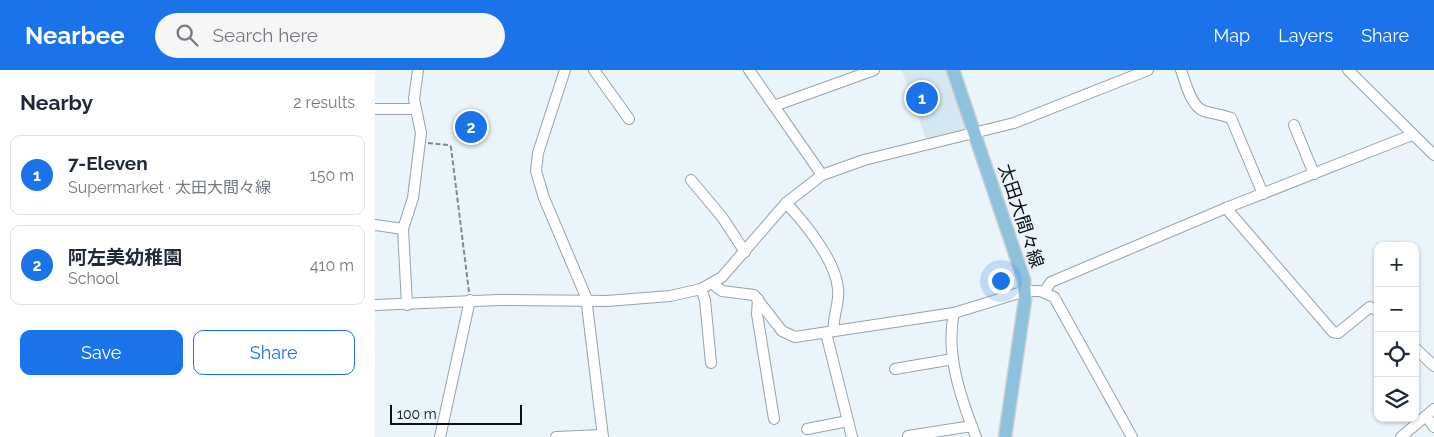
<!DOCTYPE html>
<html lang="en">
<head>
<meta charset="utf-8">
<style>
  :root { --surface:#fff; --page:#f6f6f7; --text:#1f2937; --muted:#747a83; --line:#e0e1e3; --accent:#1a73e8 }
  body { margin:0; font-family:Raleway,"Noto Sans JP",sans-serif; background:var(--page); color:var(--text) }
  .controls { position:absolute; right:15px; bottom:15px; display:grid; overflow:hidden; border-radius:10px; box-shadow:0 1px 4px #0004 }
  .controls button { width:45px; height:45px; display:grid; place-items:center; padding:0; border:0; border-bottom:1px solid var(--line); background:var(--surface); color:var(--text); font:25px sans-serif }
  .scale { position:absolute; left:15px; bottom:12px; width:132px; box-sizing:border-box; padding-left:5px; border:2px solid #0c1012; border-top:0; font-size:14px; line-height:18px; white-space:nowrap; color:#0c1012; -webkit-text-stroke:4px #e9f4fb; paint-order:stroke }
  .you { position:absolute; left:625px; top:210px; width:18px; height:18px; margin:-12px; border:4px solid #fff; border-radius:50%; background:#1a73e8; box-shadow:0 0 0 8px #1a73e833 }
  .badge { display:grid; place-items:center; width:32px; height:32px; border-radius:50%; background:var(--accent); color:#fff; font-size:16px; font-weight:700 }
  .pin { position:absolute; translate:-50% -50%; border:2px solid #fff; box-shadow:0 1px 5px #0006 }
  .list { margin:0; padding:0; list-style:none }
  h2 { display:flex; justify-content:space-between; align-items:center; height:65px; margin:0; padding:0 20px; font-size:21px }
  h2 small { font-size:16px; font-weight:400; color:var(--muted) }
  .list li { display:grid; grid-template-columns:32px 1fr auto; gap:15px; align-items:center; box-sizing:border-box; height:80px; margin:0 10px 10px; padding:0 10px; border:1px solid var(--line); border-radius:10px }
  .list b { display:block; font-size:19px; white-space:nowrap }
  .list p { margin:0; font-size:16px; white-space:nowrap; color:var(--muted) }
  .list em { font-size:16px; font-style:normal; color:var(--muted) }
  .actions { display:flex; gap:10px; padding:15px 20px }
  .actions a { flex:1; padding:11px 0; border:1px solid var(--accent); border-radius:10px; text-align:center; font-size:18px; color:var(--accent) }
  .actions .main { background:var(--accent); color:#fff }
  .icon { flex:none; width:28px; height:28px; fill:none; stroke:currentColor; stroke-width:2; stroke-linecap:round; stroke-linejoin:round }
  .map { position:relative; flex:none; width:1059px; height:367px; overflow:hidden }
  header { display:flex; align-items:center; gap:30px; box-sizing:border-box; height:70px; padding:0 25px; background:var(--accent); color:#fff }
  header strong { font-size:24px }
  nav { display:flex; gap:28px; margin-inline-start:auto; font-size:18px }
  .search { width:350px; height:45px; background:var(--page); display:flex; align-items:center; gap:12px; box-sizing:border-box; padding:0 18px; border-radius:28px; color:var(--muted); font-size:19px }
  main { display:flex }
  aside { flex:1; background:var(--surface) }
  .map>svg:first-child { display:block }
  .built { fill:#d5e7f1 }
  .building { fill:#373f45 }
  .lines { fill:none; stroke-linecap:round; stroke-linejoin:round }
  .minor-casing { stroke:#98a2a8; stroke-width:12 }
  .major-casing { stroke:#cecfd0; stroke-width:15 }
  .path { stroke:#82898e; stroke-width:2; stroke-dasharray:5 2.5; stroke-linecap:butt }
  .minor { stroke:#fff; stroke-width:10 }
  .major { stroke:#8dc2de; stroke-width:12 }
  .labels { text-anchor:middle; stroke-width:5; stroke-linejoin:round; paint-order:stroke }
  .street-label { font-size:18px; fill:#0c1012; stroke:#e9f4fb }
</style>
</head>
<body>
<header>
<strong>Nearbee</strong>
<div class="search"><svg class="icon" aria-label="search" viewBox="0 0 24 24"><circle cx="10" cy="10" r="6"/><path d="M15 15l6 6"/></svg>Search here</div>
<nav><a>Map</a><a>Layers</a><a>Share</a></nav>
</header>
<main>
<aside>
<h2>Nearby<small>2 results</small></h2>
<ul class="list">
<li><span class="badge">1</span><div><b>7-Eleven</b><p>Supermarket · 太田大間々線</p></div><em>150 m</em></li>
<li><span class="badge">2</span><div><b>阿左美幼稚園</b><p>School</p></div><em>410 m</em></li>
</ul>
<div class="actions"><a class="main">Save</a><a>Share</a></div>
</aside>
<div class="map">
<svg width="1059" height="367" viewBox="0 0 1059 367">
  <rect width="100%" height="100%" fill="#e9f4fb"/>
  <polygon class="built" points="527,0 573,0 591,55 589,59 551,69"/>
  <polygon class="building" points="548,13 557,40 545,44 536,17"/>
  <g class="lines">
    <defs>
      <g id="minor">
        <polyline points="190,0 163,83 161,101 169,128 211,227 228,367"/>
        <polyline points="219,0 254,49"/>
        <polyline points="374,0 447,105"/>
        <path d="M806 0C810 11 816 37 829 41 838 44 846 44 856 48L888 124"/>
        <polyline points="973,0 1059,85"/>
        <polyline points="399,36 499,0"/>
        <polyline points="0,39 40,39"/>
        <polyline points="919,55 939,104"/>
        <polyline points="316,110 347,147 370,182"/>
        <path d="M411 133C430 153 461 191 463 219 465 233 457 247 459 261"/>
        <polyline points="851,138 958,262 963,263 995,237 1003,241"/>
        <polyline points="0,155 28,159"/>
        <polyline points="338,214 347,221 379,225 407,261 420,267 579,243 650,221 665,221 679,227 757,367"/>
        <polyline points="326,219 330,230 336,293"/>
        <polyline points="669,222 676,212 851,138 1037,65"/>
        <polyline points="383,229 382,244 399,349"/>
        <polyline points="0,235 124,230 232,231 295,226 326,219 347,207 411,133 447,105 489,90 639,53 773,0"/>
        <polyline points="32,235 28,159 38,128 46,63 39,29 43,0"/>
        <path d="M579 243C570 283 586 329 601 367"/>
        <polyline points="451,263 477,367"/>
        <polyline points="1040,278 1059,296"/>
        <polyline points="520,299 578,289"/>
        <polyline points="1051,346 1059,357"/>
        <polyline points="432,359 473,351"/>
        <polyline points="533,366 597,356"/>
        <polyline points="65,367 95,230"/>
        <polyline points="181,367 227,365"/>
        <polyline points="1026,367 1059,339"/>
      </g>
      <polyline id="major" points="578,0 649,210 650,230 630,367"/>
    </defs>
    <use href="#minor" class="minor-casing"/>
    <use href="#major" class="major-casing"/>
    <polyline class="path" points="53,73 74,75 76,77 94,222"/>
    <use href="#minor" class="minor"/>
    <use href="#major" class="major"/>
  </g>
  <g class="labels">
    <g class="street-label">
      <text transform="translate(646 146) rotate(72)" y="6">太田大間々線</text>
    </g>
  </g>
</svg>
<div class="controls">
<button>+</button>
<button>−</button>
<button><svg class="icon" aria-label="locate" viewBox="0 0 24 24"><circle cx="12" cy="12" r="6"/><path d="M12 2v4M12 18v4M2 12h4M18 12h4"/></svg></button>
<button><svg class="icon" aria-label="layers" viewBox="0 0 24 24"><path d="M12 4l9 5-9 5-9-5zM3 14l9 5 9-5"/></svg></button>
</div>
<div class="scale">100 m</div>
<div class="you"></div>
<div class="pin badge" style="left:547px;top:28px">1</div>
<div class="pin badge" style="left:96px;top:57px">2</div>
</div>
</main>
</body>
</html>
